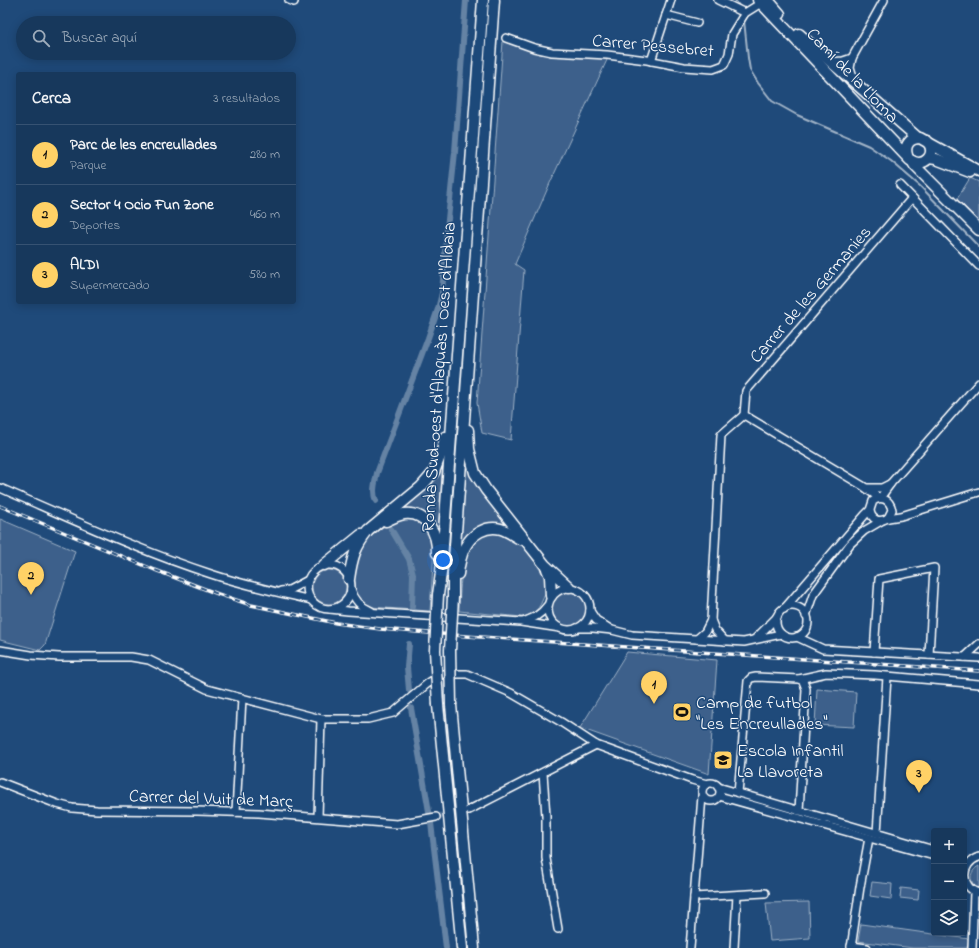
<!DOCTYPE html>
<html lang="es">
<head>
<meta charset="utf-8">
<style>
  :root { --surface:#17385c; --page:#244365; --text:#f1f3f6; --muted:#9eacbb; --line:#365272; --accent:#ffd166 }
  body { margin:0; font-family:"Indie Flower",sans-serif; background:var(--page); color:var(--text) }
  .controls { position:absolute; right:12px; bottom:12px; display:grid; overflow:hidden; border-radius:4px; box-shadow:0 2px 10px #0003 }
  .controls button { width:36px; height:36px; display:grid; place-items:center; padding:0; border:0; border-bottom:1px solid var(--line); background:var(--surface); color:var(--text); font:20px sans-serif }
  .you { position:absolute; left:443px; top:560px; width:14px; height:14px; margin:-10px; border:3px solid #fff; border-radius:50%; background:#1a73e8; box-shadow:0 0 0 6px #1a73e833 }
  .badge { display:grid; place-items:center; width:26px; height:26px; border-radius:50%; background:var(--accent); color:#111; font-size:13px; font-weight:700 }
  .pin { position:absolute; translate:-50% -33px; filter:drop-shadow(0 1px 2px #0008) }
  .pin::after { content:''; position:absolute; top:21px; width:14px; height:12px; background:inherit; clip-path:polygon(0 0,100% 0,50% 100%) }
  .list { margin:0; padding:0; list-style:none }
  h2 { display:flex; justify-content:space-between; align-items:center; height:52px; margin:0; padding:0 16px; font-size:17px }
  h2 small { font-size:13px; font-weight:400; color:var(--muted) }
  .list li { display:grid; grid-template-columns:26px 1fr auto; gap:12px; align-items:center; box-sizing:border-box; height:60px; padding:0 16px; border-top:1px solid var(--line) }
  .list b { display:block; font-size:15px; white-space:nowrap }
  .list p { margin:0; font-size:13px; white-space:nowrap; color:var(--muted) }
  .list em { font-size:13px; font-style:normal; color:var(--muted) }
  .icon { flex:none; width:22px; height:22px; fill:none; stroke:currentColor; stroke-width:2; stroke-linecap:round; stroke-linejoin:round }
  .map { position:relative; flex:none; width:979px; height:948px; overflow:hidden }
  .search { position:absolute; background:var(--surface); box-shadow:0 2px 10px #0003; left:16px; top:16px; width:280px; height:44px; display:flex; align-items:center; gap:10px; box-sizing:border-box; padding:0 14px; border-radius:22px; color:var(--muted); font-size:15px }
  .panel { position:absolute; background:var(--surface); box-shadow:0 2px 10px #0003; left:16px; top:72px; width:280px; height:232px; border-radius:4px }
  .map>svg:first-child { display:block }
  .green { fill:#3c618b; stroke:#9eb0c5 }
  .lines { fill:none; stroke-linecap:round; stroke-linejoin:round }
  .stream { stroke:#a3b5c8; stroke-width:2 }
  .canal { stroke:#6583a4; stroke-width:6 }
  .street-tunnel { stroke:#41658e; stroke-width:7; stroke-dasharray:7 3.5; stroke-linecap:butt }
  .street-casing { stroke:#fff; stroke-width:10 }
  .secondary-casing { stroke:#fff; stroke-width:13 }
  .street { stroke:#1f4a7a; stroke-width:7 }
  .secondary { stroke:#1f4a7a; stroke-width:10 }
  .rail-casing { stroke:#fff; stroke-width:3.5 }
  .rail { stroke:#1f4a7a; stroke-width:2; stroke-dasharray:6; stroke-linecap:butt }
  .secondary-bridge-casing { stroke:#fff; stroke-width:13; stroke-linecap:butt }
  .secondary-bridge { stroke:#1f4a7a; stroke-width:10 }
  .labels { text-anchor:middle; stroke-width:3; stroke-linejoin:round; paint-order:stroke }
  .street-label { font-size:18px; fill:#fff; stroke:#1f4a7a }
  .poi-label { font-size:18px; fill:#fff; stroke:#1f4a7a; text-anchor:start }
</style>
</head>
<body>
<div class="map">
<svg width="979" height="948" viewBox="0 0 979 948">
  <rect width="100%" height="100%" fill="#1f4a7a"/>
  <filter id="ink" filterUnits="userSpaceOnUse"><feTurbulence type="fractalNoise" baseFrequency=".025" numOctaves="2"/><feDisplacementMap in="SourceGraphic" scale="8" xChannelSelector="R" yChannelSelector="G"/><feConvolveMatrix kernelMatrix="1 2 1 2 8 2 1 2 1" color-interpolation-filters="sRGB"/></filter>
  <g filter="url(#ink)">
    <g class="green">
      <polygon points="503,41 534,51 603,57 607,60 550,183 515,264 524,270 511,440 482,433 477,403"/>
      <polygon points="970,178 979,182 979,221 957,199"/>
      <polygon points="466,458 514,530 498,525 460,549"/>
      <polygon points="443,461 438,532 435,527 396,513"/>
      <polygon points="0,519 75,551 45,645 40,650 0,640"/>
      <path d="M398 519H413L419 521 429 529 434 549 430 611 370 607C359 602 356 594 355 582 354 574 352 566 356 558 363 541 381 526 398 519Z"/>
      <path d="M494 531C501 534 511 536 517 541 525 547 547 576 547 586 547 591 544 596 542 601 538 611 532 615 522 617L459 611C460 595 460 551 474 540 479 536 488 534 494 531Z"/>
      <circle cx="329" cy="587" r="17"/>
      <circle cx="569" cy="608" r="18"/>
      <polygon points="627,652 717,660 709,774 580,728"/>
      <polygon points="817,689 856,692 854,727 815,725"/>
      <path d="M979 866V889C968 883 969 871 979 866Z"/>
      <polygon points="872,882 892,884 891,899 870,896"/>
      <polygon points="901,888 919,890 918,900 900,898"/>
      <polygon points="809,902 810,938 770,941 766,903"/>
      <polygon points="861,924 969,939 967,948 913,948 858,941"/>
    </g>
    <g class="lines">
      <g class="stream">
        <polyline points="735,0 740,7"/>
        <polyline points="744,20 748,58 750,70 758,83 772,101 797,115 869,146 891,161 920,186 979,247"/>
      </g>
      <g class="canal">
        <path d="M376 501C372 492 375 483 377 473L428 338 438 309 442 293 447 229 455 152 466 0"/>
        <polyline points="391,529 409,559 413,574 412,607"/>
        <polyline points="409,690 407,667 409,644"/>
        <polyline points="411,708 431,823 446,948"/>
      </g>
      <polyline class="street-tunnel" points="436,817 465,811"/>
      <defs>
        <g id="street">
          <polyline points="289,0 294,2"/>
          <polyline points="718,0 745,13"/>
          <polyline points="666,15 697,23"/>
          <polyline points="506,38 534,48 552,52 607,55 647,60 684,67 713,69 724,65 729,54 732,34 745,13 761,3"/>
          <polyline points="651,61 671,0"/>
          <polyline points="830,62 843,61 852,58"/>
          <polyline points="854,81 850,68 852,58 884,0"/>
          <polyline points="900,185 979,266"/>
          <polyline points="744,415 746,391 912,198"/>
          <polyline points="744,415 863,486 879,498"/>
          <path d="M0 488C70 518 139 551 211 574 244 585 277 592 311 600"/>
          <polyline points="867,488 882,488 890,484"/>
          <polyline points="880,498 891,483 979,383"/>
          <polyline points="888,518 901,516 979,492"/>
          <circle cx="329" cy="587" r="22"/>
          <circle cx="569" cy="609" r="21"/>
          <path d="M351 589C354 600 361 607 371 611"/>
          <polyline points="281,591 289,590 308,580"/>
          <circle cx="792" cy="622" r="16"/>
          <polyline points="330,609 348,611 521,622 560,628"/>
          <path d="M784 609 865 515 870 510 873 501C882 495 890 500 892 510L888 518C879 523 871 520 870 510"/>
          <polyline points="590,611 596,620 610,629"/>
          <polyline points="806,616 813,595 850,544 864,531 881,521"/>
          <polyline points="711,620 715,630 725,641"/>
          <path d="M523 622C533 618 541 615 547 606"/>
          <polyline points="577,628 593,628 612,630 632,635 744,642 781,634"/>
          <polyline points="797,637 823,649 979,658"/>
          <polyline points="697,639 705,632 711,620 721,435 744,415"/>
          <polyline points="755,639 777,617"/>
          <polyline points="0,650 31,655 59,657 131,657 149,660 207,689 321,719 368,719 393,713 427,684 442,674 467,674 511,693 561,722 596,745 692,780 707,784"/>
          <polyline points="874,652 879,579 934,568 929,655"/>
          <polyline points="965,657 979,644"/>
          <polyline points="799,679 826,673 875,675 979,684"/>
          <polyline points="543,773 546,816 546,858 558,929"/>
          <polyline points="0,782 57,804 72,808 97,810 197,811 259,813 397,824 436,817"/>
          <circle cx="711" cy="792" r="9"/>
          <polyline points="718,787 934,850"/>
          <polyline points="738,793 748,681 751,678 756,677 799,679 803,681 806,689 799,811"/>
          <polyline points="719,796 934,856"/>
          <polyline points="469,810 596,745"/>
          <polyline points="236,812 242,698"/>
          <polyline points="318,817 321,719"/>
          <polyline points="877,833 887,677"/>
          <path d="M979 893C960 888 960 863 979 857"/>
          <polyline points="694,897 765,893"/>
          <polyline points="851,946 867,948"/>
          <polyline points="690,948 702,796"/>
          <polyline points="734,948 737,895"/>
          <polyline points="851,948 860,887 869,838"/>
          <polyline points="972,948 974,892"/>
        </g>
        <g id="secondary">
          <path d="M758 0 910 160C924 169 938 154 927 141"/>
          <polyline points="768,0 780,14"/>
          <polyline points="799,34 918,138"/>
          <path d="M907 155C904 145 910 138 920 138L979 171"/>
          <polyline points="929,158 936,159 970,172"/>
          <polyline points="912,161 915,166 979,230"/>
          <polyline points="468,430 469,449 475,473 486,490 545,565 569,587"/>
          <path d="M386 521C392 518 398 515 404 514 427 511 438 535 437 553"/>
          <polyline points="324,565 361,535"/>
          <polyline points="547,569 550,576 551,596"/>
          <path d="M458 574C459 565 461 554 465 547 472 534 486 525 501 529 508 531 514 536 520 539"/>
          <path d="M349 579C352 558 355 547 368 531L421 487 434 472 442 451 445 437"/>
          <polyline points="438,595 441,573 483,0"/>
          <polyline points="453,597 453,574 494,0"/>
          <polyline points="438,705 462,948"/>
          <polyline points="451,705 474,948"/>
        </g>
      </defs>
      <use href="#street" class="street-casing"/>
      <use href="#secondary" class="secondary-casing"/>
      <use href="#street" class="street"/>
      <use href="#secondary" class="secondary"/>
      <defs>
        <polyline id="rail" points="0,506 155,570 218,594 251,605 336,623 380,629 466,636 979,671"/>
      </defs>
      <use href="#rail" class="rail-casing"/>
      <use href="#rail" class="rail"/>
      <defs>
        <g id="secondary-bridge">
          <polyline points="438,705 435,650 438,595"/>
          <polyline points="451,705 450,650 453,597"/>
        </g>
      </defs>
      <use href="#secondary-bridge" class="secondary-bridge-casing"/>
      <use href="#secondary-bridge" class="secondary-bridge"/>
    </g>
  </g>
  <defs>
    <symbol id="stadium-square" viewBox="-11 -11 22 22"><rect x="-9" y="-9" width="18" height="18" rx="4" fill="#ffd166" stroke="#1f4a7a"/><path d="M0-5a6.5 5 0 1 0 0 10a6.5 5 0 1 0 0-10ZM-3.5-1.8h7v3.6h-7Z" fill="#111"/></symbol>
    <symbol id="school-square" viewBox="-11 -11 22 22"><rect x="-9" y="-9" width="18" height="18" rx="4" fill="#ffd166" stroke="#1f4a7a"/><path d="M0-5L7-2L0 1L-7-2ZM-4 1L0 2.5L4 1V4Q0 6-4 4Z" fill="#111"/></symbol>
  </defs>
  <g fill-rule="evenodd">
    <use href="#stadium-square" x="671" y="701" width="22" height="22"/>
    <use href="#school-square" x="712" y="749" width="22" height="22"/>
  </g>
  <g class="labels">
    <g class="street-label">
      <text transform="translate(653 45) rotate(5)" y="6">Carrer Pessebret</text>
      <text transform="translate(853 75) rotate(46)" y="6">Camí de la Lloma</text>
      <text transform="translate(810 294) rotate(-49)" y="6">Carrer de les Germanies</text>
      <text transform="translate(438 377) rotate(-86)" y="6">Ronda Sud-oest d'Alaquàs i Oest d'Aldaia</text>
      <text transform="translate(211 798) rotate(2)" y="6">Carrer del Vuit de Març</text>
    </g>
    <g class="poi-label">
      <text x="696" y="708">Camp de futbol<tspan x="696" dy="21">"Les Encreullades"</tspan></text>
      <text x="737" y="756">Escola Infantil<tspan x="737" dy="21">La Llavoreta</tspan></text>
    </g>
  </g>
</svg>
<div class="controls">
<button>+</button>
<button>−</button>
<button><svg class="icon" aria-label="layers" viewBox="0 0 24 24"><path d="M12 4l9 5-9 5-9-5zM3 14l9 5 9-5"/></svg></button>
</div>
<div class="you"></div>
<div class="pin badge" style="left:654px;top:704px">1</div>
<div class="pin badge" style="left:31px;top:595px">2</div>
<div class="pin badge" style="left:919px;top:793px">3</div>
<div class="search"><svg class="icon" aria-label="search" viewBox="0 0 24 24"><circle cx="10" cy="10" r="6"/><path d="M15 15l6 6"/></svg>Buscar aquí</div>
<section class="panel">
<h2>Cerca<small>3 resultados</small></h2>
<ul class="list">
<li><span class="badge">1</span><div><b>Parc de les encreullades</b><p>Parque</p></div><em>280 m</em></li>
<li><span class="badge">2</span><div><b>Sector 4 Ocio Fun Zone</b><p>Deportes</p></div><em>460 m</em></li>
<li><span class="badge">3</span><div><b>ALDI</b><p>Supermercado</p></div><em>580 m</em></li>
</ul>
</section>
</div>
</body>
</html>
